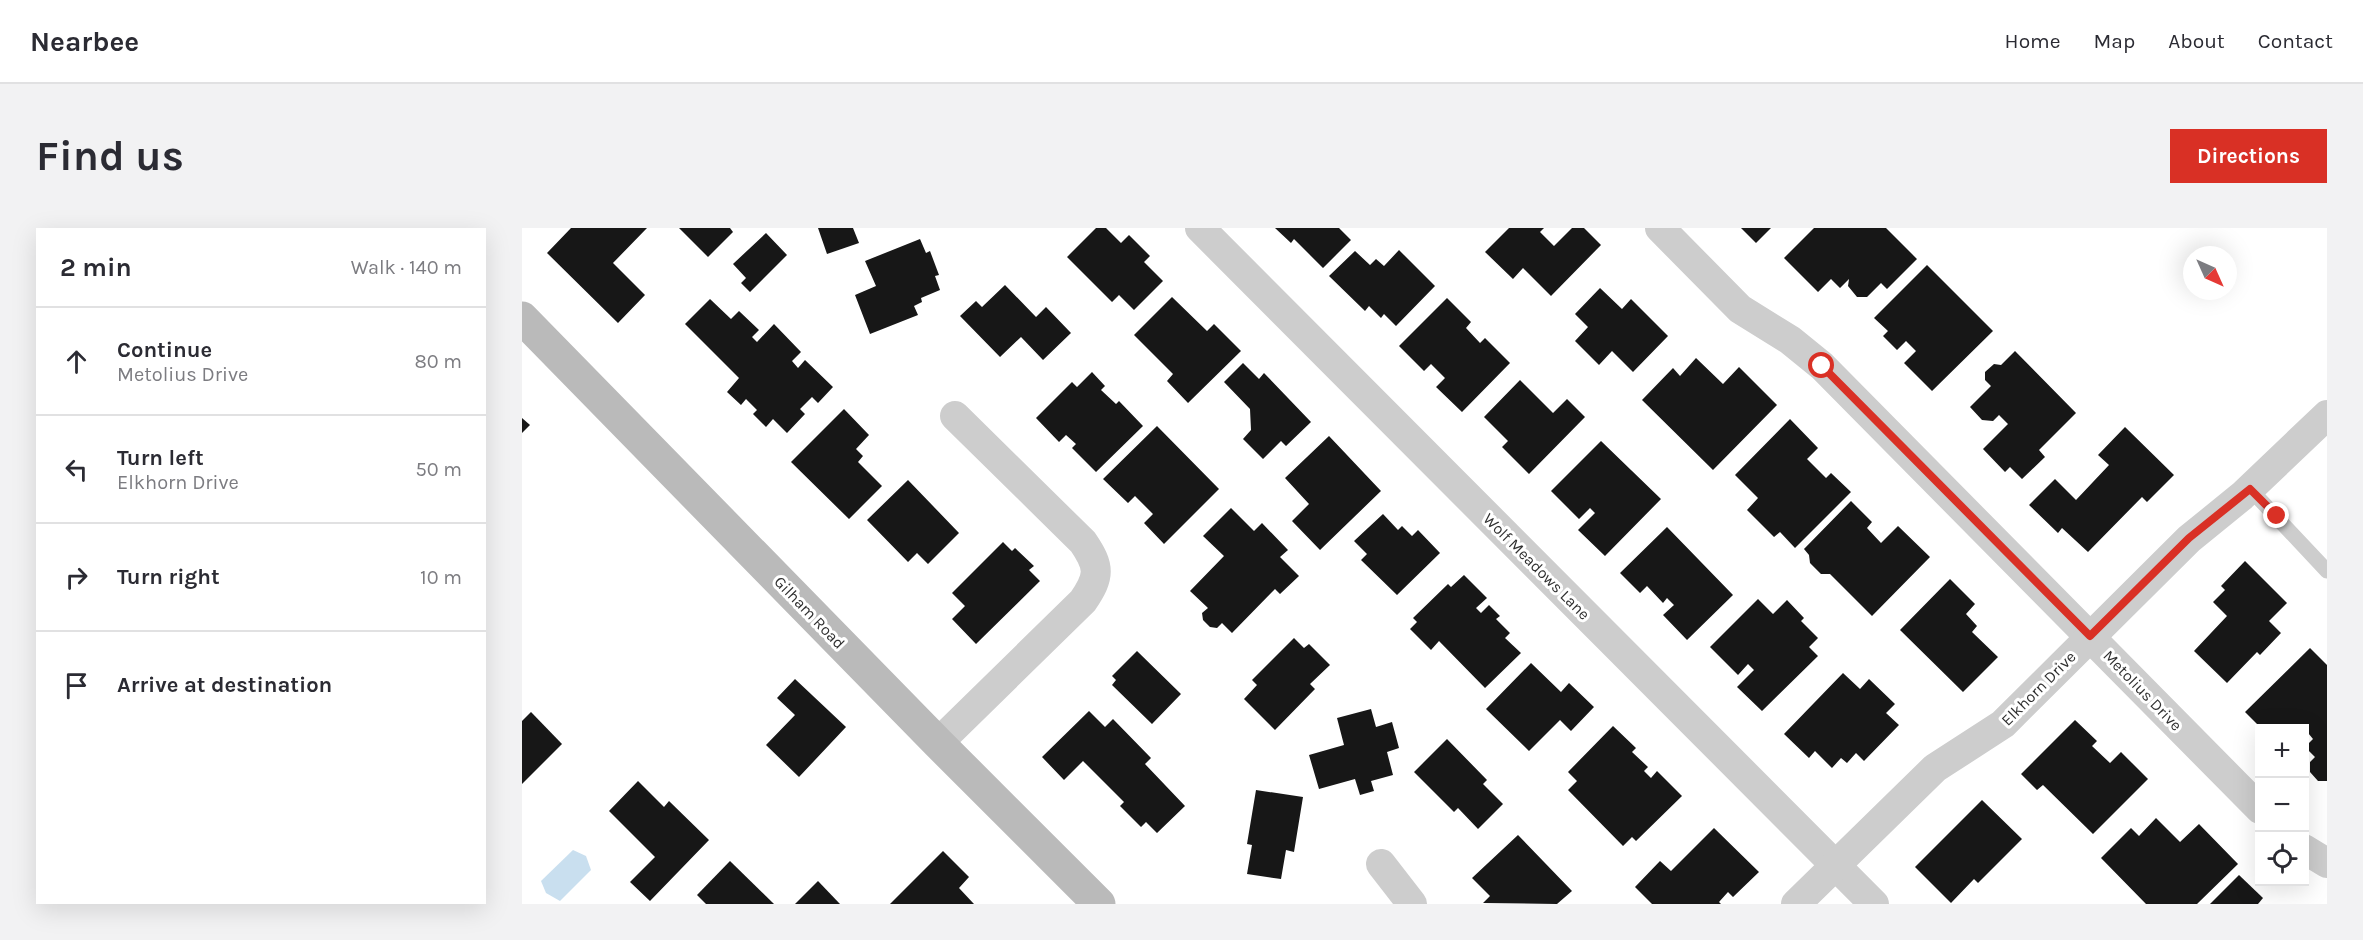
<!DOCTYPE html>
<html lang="en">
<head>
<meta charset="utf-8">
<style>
  :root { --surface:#fff; --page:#f2f2f3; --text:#2b2b33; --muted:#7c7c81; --line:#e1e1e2; --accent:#d93025 }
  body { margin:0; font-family:Karla,sans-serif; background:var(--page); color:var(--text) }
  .controls { position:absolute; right:18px; bottom:18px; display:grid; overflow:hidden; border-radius:0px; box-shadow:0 6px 24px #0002 }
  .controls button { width:54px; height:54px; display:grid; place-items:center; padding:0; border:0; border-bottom:2px solid var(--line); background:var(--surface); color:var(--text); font:30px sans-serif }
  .compass { position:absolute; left:1661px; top:18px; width:54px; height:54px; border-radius:50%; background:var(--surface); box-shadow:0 6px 24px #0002; rotate:135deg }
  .stop { position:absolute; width:18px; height:18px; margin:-14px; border:4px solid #d93025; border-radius:50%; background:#fff }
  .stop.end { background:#d93025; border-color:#fff; box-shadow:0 2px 6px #0008 }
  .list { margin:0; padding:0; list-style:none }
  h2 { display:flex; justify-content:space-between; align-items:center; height:78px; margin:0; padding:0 24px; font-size:26px }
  h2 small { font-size:20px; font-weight:400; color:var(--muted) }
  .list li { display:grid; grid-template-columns:39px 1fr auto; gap:18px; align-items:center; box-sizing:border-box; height:108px; padding:0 24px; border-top:2px solid var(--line) }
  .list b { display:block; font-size:22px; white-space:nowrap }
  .list p { margin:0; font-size:20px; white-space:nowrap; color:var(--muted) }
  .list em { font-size:20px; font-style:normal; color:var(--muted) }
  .icon { flex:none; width:33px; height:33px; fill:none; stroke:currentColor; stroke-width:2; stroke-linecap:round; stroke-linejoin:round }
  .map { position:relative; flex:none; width:1805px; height:676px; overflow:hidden; border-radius:0px }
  header { display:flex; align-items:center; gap:36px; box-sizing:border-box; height:84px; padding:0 30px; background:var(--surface); border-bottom:2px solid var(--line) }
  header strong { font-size:28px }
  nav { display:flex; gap:33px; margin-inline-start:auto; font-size:21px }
  .intro { display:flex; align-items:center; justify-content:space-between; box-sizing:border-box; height:144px; padding:0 36px }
  h1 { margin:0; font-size:42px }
  .button { padding:15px 27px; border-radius:0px; background:var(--accent); color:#fff; font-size:21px; font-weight:700 }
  main { display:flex; gap:36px; padding:0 36px }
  aside { flex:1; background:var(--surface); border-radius:0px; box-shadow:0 6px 24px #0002 }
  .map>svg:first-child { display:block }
  .water { fill:#c9dfef }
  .building { fill:#171717 }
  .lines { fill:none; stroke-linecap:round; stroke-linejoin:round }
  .lane { stroke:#cdcdcd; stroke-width:15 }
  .street { stroke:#cdcdcd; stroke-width:30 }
  .secondary { stroke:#bababa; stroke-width:33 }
  .route { stroke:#d93025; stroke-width:8 }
  .labels { text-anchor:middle; stroke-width:6; stroke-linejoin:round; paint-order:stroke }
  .street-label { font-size:16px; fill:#303030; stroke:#fff }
</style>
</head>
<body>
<header>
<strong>Nearbee</strong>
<nav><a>Home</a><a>Map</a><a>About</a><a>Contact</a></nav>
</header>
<div class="intro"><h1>Find us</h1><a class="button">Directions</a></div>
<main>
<aside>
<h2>2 min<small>Walk · 140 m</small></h2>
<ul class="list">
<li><svg class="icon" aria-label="ahead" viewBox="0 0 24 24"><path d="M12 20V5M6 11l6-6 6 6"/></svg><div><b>Continue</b><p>Metolius Drive</p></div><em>80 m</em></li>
<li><svg class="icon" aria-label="left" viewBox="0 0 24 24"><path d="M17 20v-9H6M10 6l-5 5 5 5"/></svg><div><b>Turn left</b><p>Elkhorn Drive</p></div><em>50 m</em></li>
<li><svg class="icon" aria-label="right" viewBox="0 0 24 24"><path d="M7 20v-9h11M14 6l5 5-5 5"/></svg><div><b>Turn right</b></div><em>10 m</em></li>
<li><svg class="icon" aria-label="arrive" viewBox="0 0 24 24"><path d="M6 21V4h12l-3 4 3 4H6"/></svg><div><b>Arrive at destination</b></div></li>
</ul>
</aside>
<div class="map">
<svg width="1805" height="676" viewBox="0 0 1805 676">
  <rect width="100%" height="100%" fill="#fff"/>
  <polygon class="water" points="51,622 64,628 69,642 38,673 24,665 19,653"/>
  <g class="building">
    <polygon points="49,0 125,0 91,35 123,67 96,95 25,25"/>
    <polygon points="157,0 208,0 211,4 186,29"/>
    <polygon points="296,0 331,0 337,15 305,26"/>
    <polygon points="574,0 584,0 599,15 607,7 628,28 622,34 641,53 612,82 597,67 590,74 545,29"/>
    <polygon points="753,0 817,0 829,12 801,40 772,11 769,15"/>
    <polygon points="987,0 1022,0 1018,4 1032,18 1050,0 1062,0 1079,17 1029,68 1001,40 991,51 963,24"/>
    <polygon points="1219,0 1249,0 1234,15"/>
    <polygon points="1292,0 1364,0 1395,31 1365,61 1359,55 1345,69 1335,69 1326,58 1327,51 1318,60 1309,51 1296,64 1262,30"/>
    <polygon points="244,5 265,27 228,64 219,55 224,50 211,36"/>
    <polygon points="398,11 404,25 408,23 417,47 413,48 418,62 399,70 400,74 392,78 396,87 348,106 333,67 354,58 343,33"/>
    <polygon points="877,22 913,58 874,98 862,86 859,90 847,78 843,83 807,48 833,23 848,37 854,31 862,38"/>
    <polygon points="1405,37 1471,103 1410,163 1382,135 1394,123 1384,113 1375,122 1361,108 1366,103 1352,90"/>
    <polygon points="483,57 514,89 524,79 549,105 521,132 499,109 478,129 438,88 454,73 460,79"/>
    <polygon points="1078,60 1100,81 1109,71 1146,108 1111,144 1090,123 1077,137 1053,113 1066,99 1053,86"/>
    <polygon points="650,69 685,103 692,96 719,123 666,175 645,153 651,146 612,107"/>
    <polygon points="925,70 949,94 944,100 958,115 963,110 988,135 940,184 914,159 923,150 909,136 902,143 877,118"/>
    <polygon points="188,71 209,91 217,83 237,102 230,109 235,114 252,96 279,124 270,133 276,140 283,132 311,159 296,175 290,169 278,181 283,186 265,205 251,191 244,199 231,186 235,182 224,171 219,177 205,164 217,150 163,96"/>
    <polygon points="1493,123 1554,185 1517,222 1523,229 1500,251 1488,239 1483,244 1461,221 1486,196 1477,187 1471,193 1460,192 1448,179 1469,158 1463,152 1463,144 1472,136 1479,137"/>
    <polygon points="1174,130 1201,156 1217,139 1255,177 1191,242 1120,172 1151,140 1158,148"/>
    <polygon points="721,135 737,151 742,145 789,194 764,218 759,213 741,231 721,211 729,202 728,181 702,154"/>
    <polygon points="570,144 583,158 579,162 594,176 597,173 621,198 574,244 550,220 554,216 544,207 537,214 514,190 550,154 555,159"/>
    <polygon points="998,152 1031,185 1045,171 1063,189 1007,246 980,219 986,213 962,189"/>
    <polygon points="322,181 347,207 334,221 341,228 336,234 360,258 327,291 269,234"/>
    <polygon points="0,190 8,197 0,205"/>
    <polygon points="1268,191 1296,220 1285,231 1304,250 1309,245 1329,264 1273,320 1258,304 1252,309 1225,282 1236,270 1213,247"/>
    <polygon points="635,198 697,261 642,316 622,295 631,286 613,268 606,275 581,251"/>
    <polygon points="1603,199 1652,247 1625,274 1620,269 1566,324 1540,300 1536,305 1507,277 1533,251 1554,272 1587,237 1576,227"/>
    <polygon points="807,208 859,263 798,322 770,293 787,276 763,250"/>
    <polygon points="1079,213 1139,271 1083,328 1056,302 1073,285 1068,280 1057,291 1029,263"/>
    <polygon points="386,252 437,305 406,336 395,325 386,334 345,292"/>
    <polygon points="1329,273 1350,294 1345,300 1359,315 1376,298 1408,329 1350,388 1308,346 1299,346 1288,335 1287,327 1282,321"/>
    <polygon points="709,280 732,303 740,295 766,322 758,329 777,348 758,366 753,361 710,405 700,395 695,400 688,399 681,392 680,385 686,380 668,363 702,328 681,308"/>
    <polygon points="861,286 876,302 880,298 890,308 896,302 918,325 875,367 839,332 845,326 832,313"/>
    <polygon points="1145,299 1211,367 1165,412 1141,387 1152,377 1145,370 1141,375 1125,358 1118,365 1098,345"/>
    <polygon points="481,314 490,323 493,320 512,338 507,342 518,353 454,416 430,391 443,378 430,365"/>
    <polygon points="1723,333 1765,375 1747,393 1759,405 1738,427 1735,424 1705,455 1672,423 1705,388 1691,374 1703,362 1699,358"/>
    <polygon points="942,347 965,370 954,380 959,385 967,377 978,388 974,391 988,405 983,410 999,425 963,460 917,413 909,422 888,401 895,394 891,390 926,356 929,359"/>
    <polygon points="1428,351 1453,376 1444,386 1455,398 1450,404 1476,429 1441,464 1378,402"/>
    <polygon points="1236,371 1251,386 1265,372 1282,390 1279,393 1296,410 1287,419 1296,428 1240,483 1215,459 1232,442 1226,436 1216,447 1188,419"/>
    <polygon points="772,410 782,420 787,416 808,437 788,456 793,461 753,502 722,471 735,457 730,452"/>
    <polygon points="1788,420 1805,437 1805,553 1796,553 1788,544 1788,534 1793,529 1783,519 1791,511 1782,500 1739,500 1723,484"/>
    <polygon points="615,423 659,466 630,496 590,457 594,452 590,448"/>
    <polygon points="1009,435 1039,464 1047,455 1072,479 1049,503 1038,492 1007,523 964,481"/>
    <polygon points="1321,445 1338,461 1347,451 1373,476 1364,485 1377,497 1342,533 1334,525 1325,535 1319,530 1310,540 1293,523 1287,530 1262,506"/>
    <polygon points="273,451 324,499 277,549 244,517 273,487 255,470"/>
    <polygon points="849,481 854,499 870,494 877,520 865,524 871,547 849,553 852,563 838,567 833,551 797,561 787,527 822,517 815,490"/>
    <polygon points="567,483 583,499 591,491 629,530 623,536 663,578 635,605 624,594 619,599 598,578 602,574 561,533 542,552 520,529"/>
    <polygon points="9,484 40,516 0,556 0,493"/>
    <polygon points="1553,492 1575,513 1570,518 1588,535 1599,524 1626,551 1571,606 1521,557 1515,562 1499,546"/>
    <polygon points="1091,498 1114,520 1110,524 1126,539 1122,543 1129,550 1135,543 1160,568 1114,613 1110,609 1101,618 1046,562 1055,553 1046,544"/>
    <polygon points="925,511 965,552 961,556 981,576 956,601 936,580 932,584 892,544"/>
    <polygon points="116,553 142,579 147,573 187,612 128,673 108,654 133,629 87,583"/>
    <polygon points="734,562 781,569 772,624 764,622 759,651 725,646 730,617 725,616"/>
    <polygon points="1460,572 1500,611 1456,655 1452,651 1429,675 1393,639"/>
    <polygon points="1634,590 1658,614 1677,596 1716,636 1675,676 1624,676 1579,630 1609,600 1617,608"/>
    <polygon points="1192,600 1237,644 1211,669 1206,664 1197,674 1199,676 1130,676 1113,659 1138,633 1149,643"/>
    <polygon points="996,607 1050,663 1035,676 961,675 968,668 950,650"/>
    <polygon points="421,623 447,649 437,660 452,676 368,676"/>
    <polygon points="208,633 252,676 184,676 175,667"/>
    <polygon points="1717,647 1741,670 1736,676 1688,676"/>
    <polygon points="296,653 318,676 273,676"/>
  </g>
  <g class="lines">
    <polyline class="lane" points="1728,261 1805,343"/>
    <g class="street">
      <polyline points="678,0 1352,676"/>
      <polyline points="1138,0 1218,81 1268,112 1300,138 1738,581"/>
      <path d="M416 515 561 373C578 348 578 339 561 314L433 188"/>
      <polyline points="1782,621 1805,635"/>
      <polyline points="859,636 890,676"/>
      <polyline points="1274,676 1413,540 1481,496 1667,311 1720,268 1805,187"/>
    </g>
    <polyline class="secondary" points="0,90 416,515 577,676"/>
  </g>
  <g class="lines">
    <polyline class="route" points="1300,138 1568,408 1667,310 1728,261 1755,288"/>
  </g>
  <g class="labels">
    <g class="street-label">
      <text transform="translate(1015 338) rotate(45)" y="6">Wolf Meadows Lane</text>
      <text transform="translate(288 384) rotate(46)" y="6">Gilham Road</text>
      <text transform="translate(1516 460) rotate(-45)" y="6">Elkhorn Drive</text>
      <text transform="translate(1621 462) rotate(46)" y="6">Metolius Drive</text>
    </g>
  </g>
</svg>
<div class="controls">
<button>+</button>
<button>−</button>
<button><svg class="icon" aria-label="locate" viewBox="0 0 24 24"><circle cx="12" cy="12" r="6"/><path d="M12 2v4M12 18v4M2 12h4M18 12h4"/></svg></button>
</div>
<svg class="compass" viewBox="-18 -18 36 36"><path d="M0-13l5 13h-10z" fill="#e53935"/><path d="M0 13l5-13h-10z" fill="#7c7c81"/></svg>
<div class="stop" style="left:1300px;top:138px"></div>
<div class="stop end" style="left:1755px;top:288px"></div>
</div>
</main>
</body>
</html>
